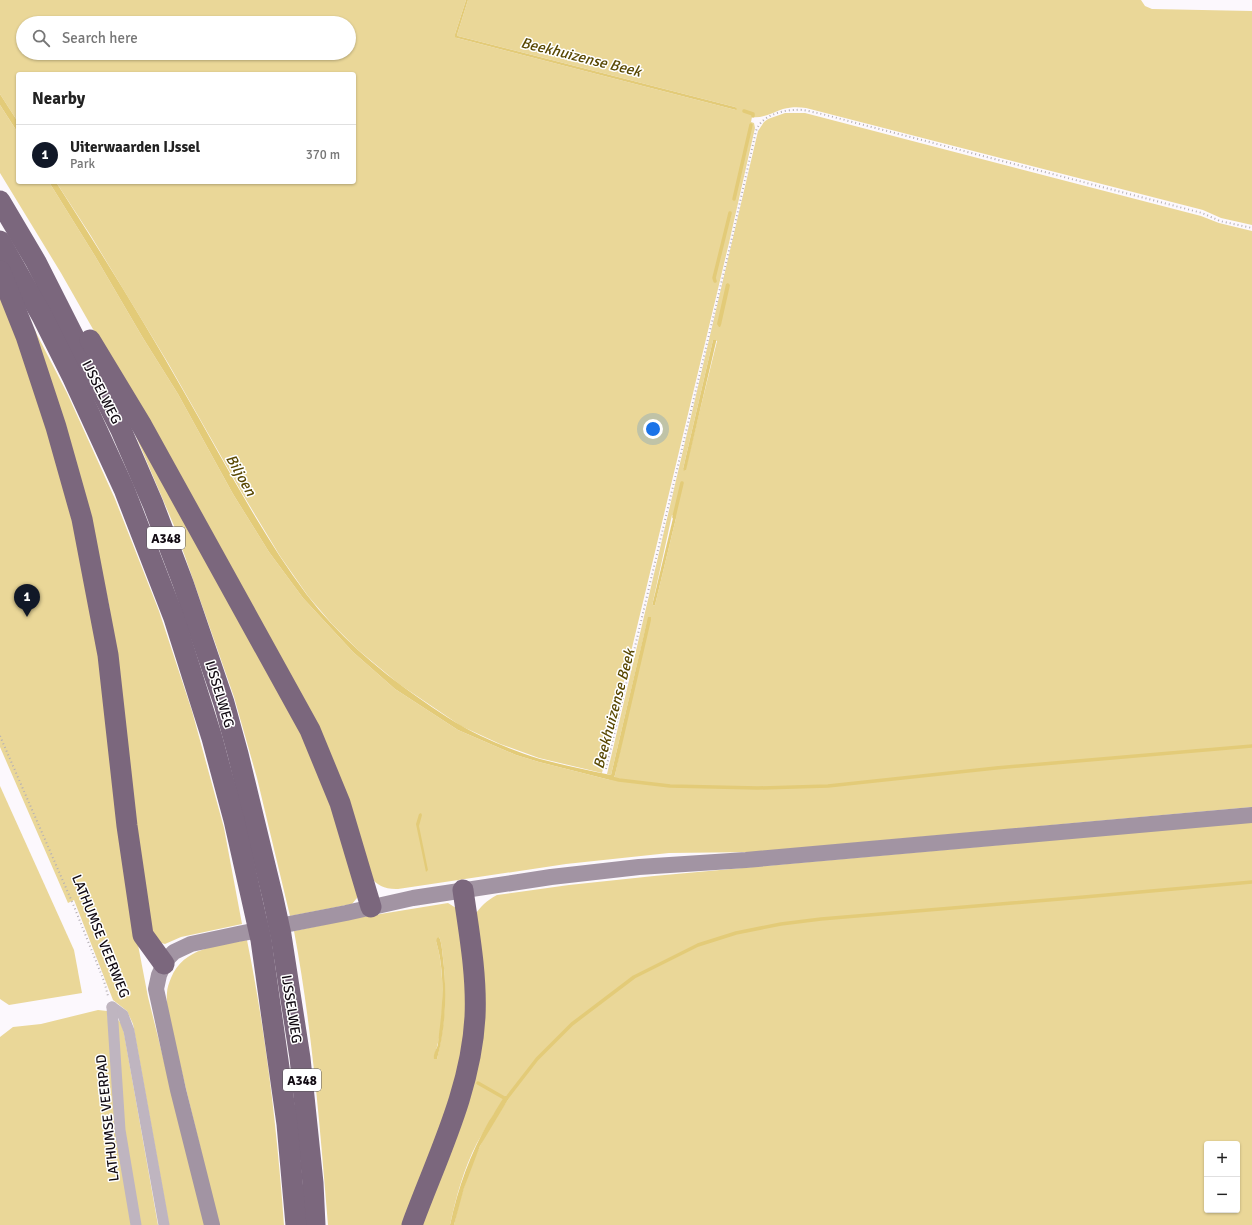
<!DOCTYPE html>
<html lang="en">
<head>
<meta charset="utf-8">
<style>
  :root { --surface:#fff; --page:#f6f6f6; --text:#222; --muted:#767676; --line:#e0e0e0; --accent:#111827 }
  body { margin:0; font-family:Signika,sans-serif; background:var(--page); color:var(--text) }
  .controls { position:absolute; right:12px; bottom:12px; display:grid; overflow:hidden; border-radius:4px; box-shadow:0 1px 3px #0004 }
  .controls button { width:36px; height:36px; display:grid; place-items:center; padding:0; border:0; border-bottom:1px solid var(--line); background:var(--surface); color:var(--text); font:20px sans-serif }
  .you { position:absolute; left:653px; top:429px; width:14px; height:14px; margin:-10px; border:3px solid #fff; border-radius:50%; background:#1a73e8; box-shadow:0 0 0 6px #1a73e833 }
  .badge { display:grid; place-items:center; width:26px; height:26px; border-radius:50%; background:var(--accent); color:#fff; font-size:13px; font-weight:700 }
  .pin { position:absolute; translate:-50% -33px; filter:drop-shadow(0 1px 2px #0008) }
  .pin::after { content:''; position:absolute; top:21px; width:14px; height:12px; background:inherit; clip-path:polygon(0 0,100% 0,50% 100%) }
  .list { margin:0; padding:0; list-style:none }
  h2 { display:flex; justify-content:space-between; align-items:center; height:52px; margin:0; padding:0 16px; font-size:17px }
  h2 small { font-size:13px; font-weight:400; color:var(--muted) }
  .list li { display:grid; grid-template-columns:26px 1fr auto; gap:12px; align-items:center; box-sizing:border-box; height:60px; padding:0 16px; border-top:1px solid var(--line) }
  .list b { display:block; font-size:15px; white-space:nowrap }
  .list p { margin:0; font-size:13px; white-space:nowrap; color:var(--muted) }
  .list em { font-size:13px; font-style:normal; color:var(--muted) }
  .icon { flex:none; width:22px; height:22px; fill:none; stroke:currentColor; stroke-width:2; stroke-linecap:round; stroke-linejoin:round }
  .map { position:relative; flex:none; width:1252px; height:1225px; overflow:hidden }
  .search { position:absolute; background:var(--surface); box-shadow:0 1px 3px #0004; left:16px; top:16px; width:340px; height:44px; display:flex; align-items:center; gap:10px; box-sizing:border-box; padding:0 14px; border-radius:22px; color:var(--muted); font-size:15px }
  .panel { position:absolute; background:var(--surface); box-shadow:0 1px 3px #0004; left:16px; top:72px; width:340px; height:112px; border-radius:4px }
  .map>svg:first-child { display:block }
  .green { fill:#ead798; fill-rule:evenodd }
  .water { fill:#e3cb78 }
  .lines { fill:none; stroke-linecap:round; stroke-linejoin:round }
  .stream { stroke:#e3cb78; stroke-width:3.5 }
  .path { stroke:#b4afb5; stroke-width:2; stroke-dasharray:1 3; stroke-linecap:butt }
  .street { stroke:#bfb5c0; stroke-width:11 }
  .secondary { stroke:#a294a3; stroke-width:16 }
  .highway { stroke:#7b677d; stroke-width:21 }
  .labels { text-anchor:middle; stroke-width:3; stroke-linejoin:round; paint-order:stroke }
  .shield { fill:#fff; stroke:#585459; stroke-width:1 }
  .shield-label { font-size:13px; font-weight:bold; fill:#110a12 }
  .street-label { font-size:14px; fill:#110a12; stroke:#fff }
  .water-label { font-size:15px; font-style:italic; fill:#594803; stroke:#fff }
</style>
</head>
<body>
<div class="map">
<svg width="1252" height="1225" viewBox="0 0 1252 1225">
  <rect width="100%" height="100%" fill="#fcf8fd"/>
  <g class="green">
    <path d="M0 0H466L455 34 457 38 736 110 735 107 458 36 457 35 468 0H1141L1145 6 1152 9 1252 11V225L1221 218 1203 210 806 108C798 107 791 107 783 109 774 112 762 119 752 117L751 122 754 123 755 128 729 243 602 773 539 758 500 744 461 726 399 684 357 649 332 624 308 596 280 556 242 493 168 363 91 236 56 182H354V74H18V122L0 94ZM23 23H349V53H23Z"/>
    <path d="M0 105 18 133V182H49L95 256 143 338 178 394 233 494 269 552 303 598 353 652 395 689 458 730 516 755 539 762 610 780 613 779 615 775 648 618 611 775 607 774 758 131 764 122 768 119 785 113H805L1201 216 1219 223 1252 231V807L755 852 669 853 566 864 398 889C372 890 367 872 361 851L155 438 61 273 0 173ZM713 340 717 341 685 471 683 469ZM672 515 676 518 655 605 652 606Z"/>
    <polygon points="11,284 67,393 115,499 159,611 192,711 224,828 242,924 181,937 165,944 158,942 151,937 144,890 109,605 86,502"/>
    <polygon points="0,292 39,395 91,593 130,903 148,997 205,1225 169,1225 133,1024 127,1011 113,1000 74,900 68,903 0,747"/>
    <polygon points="135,434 305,730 359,889 357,898 352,904 290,916 257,778 234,697 175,528"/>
    <polygon points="0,786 74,950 82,993 9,1005 0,999"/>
    <path d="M1252 822V1225H454C460 1198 468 1171 480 1146 488 1129 499 1113 509 1098L506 1095C496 1111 486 1127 477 1143 464 1168 456 1197 450 1225H419L461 1116 474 916C480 907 487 900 497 895L569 885 654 876ZM1207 1144H1237V1210H1207Z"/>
    <path d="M448 903 456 908 470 997 460 1073 407 1225H328C320 1127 312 1027 294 931L356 918ZM439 937C442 943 442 951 443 958 447 991 445 1027 437 1059L434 1056C445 1029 445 968 436 941Z"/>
    <path d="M247 940C266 1034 277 1129 284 1225H219L170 1023C168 1013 166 1003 167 993 167 988 169 983 171 978 184 947 217 946 247 940Z"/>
    <polygon points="98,1010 107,1011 131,1225 0,1225 0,1037 13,1027 41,1024"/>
    <polygon points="116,1018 121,1023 124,1033 158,1225 141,1225 123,1134"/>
  </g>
  <g class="water">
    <polygon points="466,0 468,0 457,35 458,36 735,107 737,109 736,110 457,38 455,37 455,34"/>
    <polygon points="0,94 18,122 18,133 0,105"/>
    <path d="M49 182H56C100 251 144 321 184 392 224 461 260 532 307 595 337 634 376 668 416 696 437 711 458 725 481 736 500 745 520 753 540 759 563 765 587 770 611 775L648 617H651V620L615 775 613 779 610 780 539 762 516 755 458 730 395 689 353 652 303 598 269 552 233 494 178 394 143 338 95 256Z"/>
    <polygon points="728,283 730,285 721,325 720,327 719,327 717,324 726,284"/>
    <polygon points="713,340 716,340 716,342 686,470 684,471 683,469"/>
    <polygon points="674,514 675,514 676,518 655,605 652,606"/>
    <polygon points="421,813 422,815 419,826 428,870 426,872 416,824 419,814"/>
    <path d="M439 937C442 943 442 951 443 958 447 991 446 1027 437 1059H434C433 1053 437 1049 438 1044 438 1041 439 1037 439 1034 443 1004 445 971 436 941L437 938Z"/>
    <path d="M506 1095 509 1098 480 1146 464 1188 454 1225H450C458 1188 470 1154 489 1121 495 1113 499 1103 506 1095Z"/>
  </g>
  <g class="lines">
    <g class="stream">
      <polyline points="744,111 753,114 753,116"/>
      <polyline points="734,199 751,125"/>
      <polyline points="715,281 714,278 730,213"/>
      <polyline points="674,517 682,483"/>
      <polyline points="611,778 619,780 670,786 758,788 828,786 996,768 1252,746"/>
      <polyline points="478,1083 506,1099 505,1100"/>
      <polyline points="506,1099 537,1059 572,1024 634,977 698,945 736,933 781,924 821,919 1084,897 1252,882"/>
    </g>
    <g class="path">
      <polyline points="0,736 73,904 104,981 108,996"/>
      <path d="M606 769 731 242 756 131C761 116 781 110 796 110 803 109 811 112 818 113L1202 213 1220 221 1252 228"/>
    </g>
    <g class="street">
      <polyline points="112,1007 123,1015 129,1031 164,1225"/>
      <polyline points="112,1007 120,1130 136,1225"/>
    </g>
    <polyline class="secondary" points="212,1225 178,1090 156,989 159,975 164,964 169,957 174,952 191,944 238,934 346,913 413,898 551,877 639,867 746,860 1252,815"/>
    <g class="highway">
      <polyline points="0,201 36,262 121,430 153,504 183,583 224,703 238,754 273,898 281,935 300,1058 313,1183 315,1225"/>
      <polyline points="0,241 42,316 73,378 124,489 174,618 212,738 234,820 261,940 287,1124 296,1225"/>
      <polyline points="0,271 26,336 56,427 82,519 108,655 127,826 143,935 164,964"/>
      <polyline points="90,340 142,426 310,730 340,803 371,907"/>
      <path d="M412 1225C437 1157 471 1091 475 1017 477 975 469 932 463 890"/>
    </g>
  </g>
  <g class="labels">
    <g class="shield">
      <rect x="147" y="527" width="38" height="22" rx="3"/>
      <rect x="283" y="1069" width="38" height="22" rx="3"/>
    </g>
    <g class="shield-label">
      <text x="166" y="543">A348</text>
      <text x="302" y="1085">A348</text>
    </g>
    <g class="street-label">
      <text transform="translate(102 392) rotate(63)" y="5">IJSSELWEG</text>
      <text transform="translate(220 694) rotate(73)" y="5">IJSSELWEG</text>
      <text transform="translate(101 936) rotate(68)" y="5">LATHUMSE VEERWEG</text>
      <text transform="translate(292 1009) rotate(81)" y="5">IJSSELWEG</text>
      <text transform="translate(107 1118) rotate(-96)" y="5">LATHUMSE VEERPAD</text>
    </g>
    <g class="water-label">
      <text transform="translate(581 57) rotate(14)" y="5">Beekhuizense Beek</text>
      <text transform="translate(241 475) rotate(60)" y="5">Biljoen</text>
      <text transform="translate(614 709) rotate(-75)" y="5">Beekhuizense Beek</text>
    </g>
  </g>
</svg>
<div class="controls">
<button>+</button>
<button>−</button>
</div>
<div class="you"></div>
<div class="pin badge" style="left:27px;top:617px">1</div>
<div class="search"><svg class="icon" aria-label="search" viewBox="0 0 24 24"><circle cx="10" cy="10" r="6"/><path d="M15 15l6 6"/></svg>Search here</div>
<section class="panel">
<h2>Nearby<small></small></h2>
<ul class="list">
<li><span class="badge">1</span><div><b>Uiterwaarden IJssel</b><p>Park</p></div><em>370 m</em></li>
</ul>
</section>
</div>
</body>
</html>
